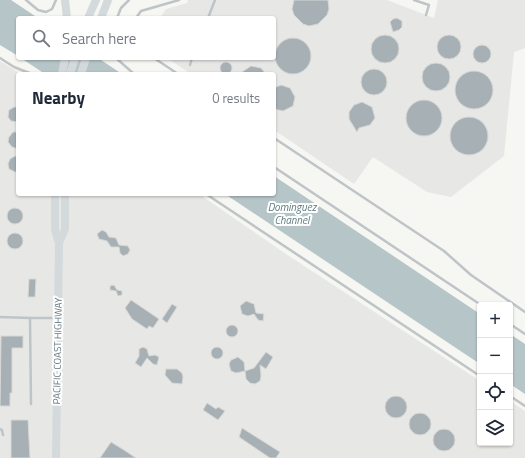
<!DOCTYPE html>
<html lang="en">
<head>
<meta charset="utf-8">
<style>
  :root { --surface:#fff; --page:#f2f2f3; --text:#1f2937; --muted:#747a83; --line:#e0e1e3 }
  body { margin:0; font-family:"Titillium Web",sans-serif; background:var(--page); color:var(--text) }
  .controls { position:absolute; right:12px; bottom:12px; display:grid; overflow:hidden; border-radius:4px; box-shadow:0 1px 3px #0004 }
  .controls button { width:36px; height:36px; display:grid; place-items:center; padding:0; border:0; border-bottom:1px solid var(--line); background:var(--surface); color:var(--text); font:20px sans-serif }
  .list { margin:0; padding:0; list-style:none }
  h2 { display:flex; justify-content:space-between; align-items:center; height:52px; margin:0; padding:0 16px; font-size:17px }
  h2 small { font-size:13px; font-weight:400; color:var(--muted) }
  .icon { flex:none; width:22px; height:22px; fill:none; stroke:currentColor; stroke-width:2; stroke-linecap:round; stroke-linejoin:round }
  .map { position:relative; flex:none; width:525px; height:458px; overflow:hidden }
  .search { position:absolute; background:var(--surface); box-shadow:0 1px 3px #0004; left:16px; top:16px; width:260px; height:44px; display:flex; align-items:center; gap:10px; box-sizing:border-box; padding:0 14px; border-radius:4px; color:var(--muted); font-size:15px }
  .panel { position:absolute; background:var(--surface); box-shadow:0 1px 3px #0004; left:16px; top:72px; width:260px; height:124px; border-radius:4px }
  .map>svg:first-child { display:block }
  .built { fill:#e7e7e6 }
  .water { fill:#b6c5c8 }
  .building { fill:#a7b1b5; stroke:#d7d7d5 }
  .lines { fill:none; stroke-linecap:round; stroke-linejoin:round }
  .service { stroke:#bec4c7; stroke-width:2.5 }
  .trunk { stroke:#d4d9dc; stroke-width:8 }
  .labels { text-anchor:middle; stroke-width:4; stroke-linejoin:round; paint-order:stroke }
  .street-label { font-size:10px; fill:#647984; stroke:#fff }
  .water-label { font-size:11px; font-style:italic; fill:#5f7b81; stroke:#fff }
</style>
</head>
<body>
<div class="map">
<svg width="525" height="458" viewBox="0 0 525 458">
  <rect width="100%" height="100%" fill="#f6f6f2"/>
  <g class="built">
    <polygon points="188,0 387,0 434,18 438,0 525,0 525,48 514,52 504,156 451,197 427,192 373,157 354,184 274,130 274,74 191,74 167,58 274,58 274,18 160,18 166,9 187,3"/>
    <polygon points="0,61 21,74 18,74 18,194 199,194 289,256 480,381 480,443 510,443 510,401 525,411 525,458 0,458"/>
  </g>
  <g class="water">
    <polygon points="0,0 11,0 38,18 18,18 18,56 0,45"/>
    <polygon points="21,58 98,58 122,74 45,74"/>
    <polygon points="274,176 480,314 480,364 225,194 274,194"/>
    <polygon points="510,334 525,344 525,394 510,384"/>
  </g>
  <g class="building">
    <polygon points="294,0 328,0 329,9 327,15 318,24 309,26 303,24 294,15 292,9"/>
    <polygon points="397,18 402,21 402,27 399,30 393,32 390,22 393,19"/>
    <circle cx="449" cy="47" r="12"/>
    <circle cx="385" cy="49" r="14"/>
    <circle cx="293" cy="56" r="18"/>
    <circle cx="482" cy="54" r="9"/>
    <circle cx="226" cy="68" r="6"/>
    <circle cx="436" cy="77" r="14"/>
    <polygon points="251,66 261,68 266,74 239,74"/>
    <circle cx="374" cy="82" r="13"/>
    <circle cx="474" cy="90" r="19"/>
    <polygon points="281,85 290,88 295,97 293,106 283,111 274,109 274,88"/>
    <circle cx="424" cy="118" r="18"/>
    <polygon points="362,102 372,107 375,118 370,125 359,128 357,132 349,119 349,112 354,105"/>
    <polygon points="14,107 18,107 18,122 11,121 8,117 9,110"/>
    <circle cx="469" cy="136" r="19"/>
    <polygon points="13,132 18,132 18,149 12,147 8,142 9,137"/>
    <polygon points="15,156 18,157 18,172 15,172 9,169 8,164 10,159"/>
    <circle cx="15" cy="216" r="8"/>
    <polygon points="102,230 106,232 109,237 116,238 119,245 128,246 130,250 128,254 123,256 120,253 119,247 111,247 107,241 99,239 97,234"/>
    <circle cx="15" cy="241" r="8"/>
    <polygon points="29,279 36,279 35,297 28,297"/>
    <polygon points="114,285 117,290 122,291 122,295 118,296 116,291 110,290 110,286"/>
    <polygon points="131,300 159,319 153,328 149,326 147,329 132,319 125,308"/>
    <polygon points="246,301 254,304 256,313 264,314 263,321 258,320 254,314 248,316 242,314 240,306"/>
    <polygon points="172,304 177,307 167,323 162,319"/>
    <circle cx="232" cy="331" r="6"/>
    <polygon points="1,336 23,336 23,348 12,348 12,393 10,393 10,406 0,406"/>
    <circle cx="217" cy="353" r="6"/>
    <polygon points="143,347 147,349 149,356 155,355 159,357 157,365 153,364 147,358 141,367 135,363 139,356 139,349"/>
    <polygon points="266,352 273,357 266,369 260,365 261,376 260,381 255,384 250,383 246,379 245,371 254,368"/>
    <polygon points="238,357 244,362 245,371 236,373 231,371 229,364 231,360"/>
    <polygon points="166,369 177,369 182,373 183,377 182,384 172,383 165,375"/>
    <circle cx="396" cy="407" r="11"/>
    <polygon points="207,403 216,409 218,407 225,411 218,420 203,410"/>
    <circle cx="420" cy="424" r="11"/>
    <polygon points="11,420 28,420 30,458 11,458"/>
    <polygon points="242,428 280,452 276,458 270,458 239,437"/>
    <circle cx="444" cy="440" r="11"/>
    <polygon points="111,442 124,450 136,458 100,458"/>
  </g>
  <g class="lines">
    <g class="service">
      <polyline points="26,0 38,10 46,12 52,9 56,0"/>
      <polyline points="414,0 429,5 426,15"/>
      <polyline points="117,18 121,8 129,0"/>
      <polyline points="136,18 141,11 179,0"/>
      <polyline points="208,18 215,0"/>
      <polyline points="0,58 14,67 32,74"/>
      <polyline points="116,58 134,74"/>
      <polyline points="154,58 178,74"/>
      <polyline points="190,65 192,58"/>
      <polyline points="274,138 444,251 471,275 525,312"/>
      <polyline points="274,167 481,305"/>
      <polyline points="206,194 480,376"/>
      <polyline points="0,317 30,318"/>
      <polyline points="510,324 525,334"/>
      <polyline points="510,396 525,406"/>
      <polyline points="31,404 30,318 57,318"/>
      <polyline points="0,429 2,430 3,435"/>
    </g>
    <g class="trunk">
      <polyline points="65,0 67,18"/>
      <polyline points="88,18 96,0"/>
      <polyline points="101,18 108,0"/>
      <polyline points="62,74 65,58"/>
      <polyline points="70,74 75,58"/>
      <polyline points="81,74 86,58"/>
      <polyline points="55,194 55,230 59,243 56,458"/>
      <polyline points="59,243 65,229 65,194"/>
    </g>
  </g>
  <g class="labels">
    <g class="street-label">
      <text transform="translate(57 351) rotate(-89)" y="4">PACIFIC COAST HIGHWAY</text>
    </g>
    <g class="water-label">
      <text x="292" y="211">Dominguez<tspan x="292" dy="13">Channel</tspan></text>
    </g>
  </g>
</svg>
<div class="controls">
<button>+</button>
<button>−</button>
<button><svg class="icon" aria-label="locate" viewBox="0 0 24 24"><circle cx="12" cy="12" r="6"/><path d="M12 2v4M12 18v4M2 12h4M18 12h4"/></svg></button>
<button><svg class="icon" aria-label="layers" viewBox="0 0 24 24"><path d="M12 4l9 5-9 5-9-5zM3 14l9 5 9-5"/></svg></button>
</div>
<div class="search"><svg class="icon" aria-label="search" viewBox="0 0 24 24"><circle cx="10" cy="10" r="6"/><path d="M15 15l6 6"/></svg>Search here</div>
<section class="panel">
<h2>Nearby<small>0 results</small></h2>
<ul class="list">
</ul>
</section>
</div>
</body>
</html>
